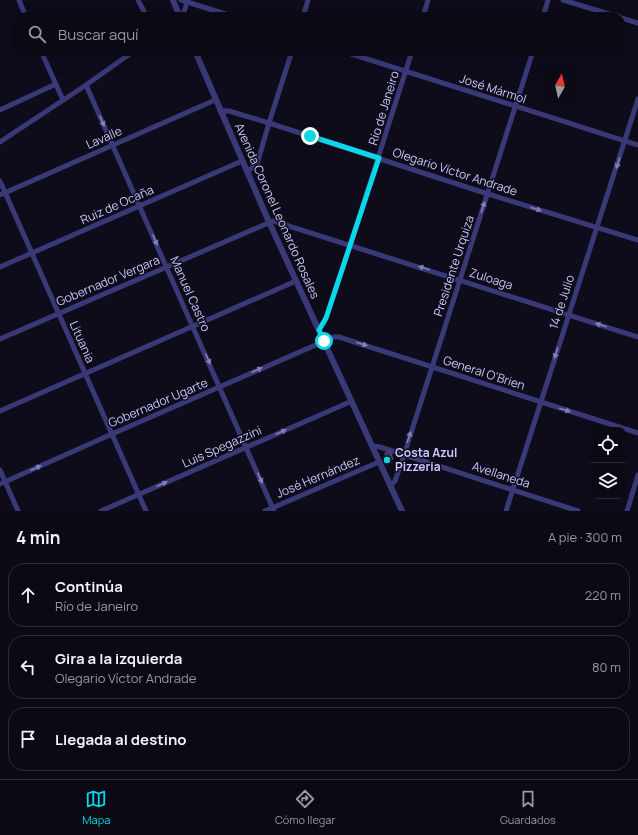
<!DOCTYPE html>
<html lang="es">
<head>
<meta charset="utf-8">
<style>
  :root { --surface:#0a0914; --page:#13121d; --text:#f1f3f6; --muted:#999aa0; --line:#2a2a34; --accent:#0ad8e7 }
  body { margin:0; font-family:Manrope,sans-serif; background:var(--page); color:var(--text) }
  .controls { position:absolute; right:12px; bottom:12px; display:grid; overflow:hidden; border-radius:8px; box-shadow:0 4px 16px #0002 }
  .controls button { width:36px; height:36px; display:grid; place-items:center; padding:0; border:0; border-bottom:1px solid var(--line); background:var(--surface); color:var(--text); font:20px sans-serif }
  .compass { position:absolute; left:542px; top:68px; width:36px; height:36px; border-radius:50%; background:var(--surface); box-shadow:0 4px 16px #0002; rotate:8deg }
  .stop { position:absolute; width:12px; height:12px; margin:-9px; border:3px solid #0ad8e7; border-radius:50%; background:#fff }
  .stop.end { background:#0ad8e7; border-color:#fff; box-shadow:0 1px 4px #0008 }
  .list { margin:0; padding:0; list-style:none }
  h2 { display:flex; justify-content:space-between; align-items:center; height:52px; margin:0; padding:0 16px; font-size:17px }
  h2 small { font-size:13px; font-weight:400; color:var(--muted) }
  .list li { display:grid; grid-template-columns:26px 1fr auto; gap:12px; align-items:center; box-sizing:border-box; height:64px; margin:0 8px 8px; padding:0 8px; border:1px solid var(--line); border-radius:16px }
  .list b { display:block; font-size:15px; white-space:nowrap }
  .list p { margin:0; font-size:13px; white-space:nowrap; color:var(--muted) }
  .list em { font-size:13px; font-style:normal; color:var(--muted) }
  .icon { flex:none; width:22px; height:22px; fill:none; stroke:currentColor; stroke-width:2; stroke-linecap:round; stroke-linejoin:round }
  .map { position:relative; flex:none; width:638px; height:511px; overflow:hidden }
  .search { position:absolute; background:var(--surface); box-shadow:0 4px 16px #0002; left:12px; right:12px; top:12px; height:44px; display:flex; align-items:center; gap:10px; box-sizing:border-box; padding:0 14px; border-radius:16px; color:var(--muted); font-size:15px }
  .sheet { height:268px; background:var(--surface) }
  nav { display:flex; justify-content:space-around; align-items:center; box-sizing:border-box; height:56px; border-top:1px solid var(--line); background:var(--surface); font-size:11px; color:var(--muted) }
  nav a { display:grid; justify-items:center; gap:2px }
  nav .on { color:var(--accent) }
  .map>svg:first-child { display:block }
  .lines { fill:none; stroke-linecap:round; stroke-linejoin:round }
  .minor { stroke:#393978; stroke-width:5 }
  .tertiary { stroke:#393978; stroke-width:6 }
  .wall { fill:#2a2549 }
  .shaded-wall { fill:#18142e }
  .building { fill:#3c375c; stroke:#524e75 }
  .oneway { fill:#8280ba }
  .route { stroke:#0ad8e7; stroke-width:5 }
  .poi-dot { fill:#0ad8e7; stroke:#0e0c1b; stroke-width:1.5 }
  .labels { text-anchor:middle; stroke-width:3; stroke-linejoin:round; paint-order:stroke }
  .street-label { font-size:12px; fill:#ccc8fd; stroke:#0e0c1b }
  .poi-label { font-size:12px; font-weight:bold; fill:#ccc8fd; stroke:#0e0c1b; text-anchor:start }
</style>
</head>
<body>
<div class="map">
<svg width="638" height="511" viewBox="0 0 638 511">
  <rect width="100%" height="100%" fill="#0e0c1b"/>
  <g class="lines">
    <g class="minor">
      <polyline points="19,0 26,17"/>
      <polyline points="138,0 147,17"/>
      <polyline points="181,0 235,17"/>
      <polyline points="563,0 619,17"/>
      <polyline points="182,17 188,0"/>
      <polyline points="303,17 308,0"/>
      <polyline points="423,17 428,0"/>
      <polyline points="543,17 548,0"/>
      <polyline points="621,18 638,23"/>
      <polyline points="41,51 63,100"/>
      <polyline points="342,51 638,145"/>
      <polyline points="86,85 274,511"/>
      <polyline points="0,110 56,84"/>
      <polyline points="220,111 229,111 269,123 488,194 638,240"/>
      <polyline points="0,142 86,85 134,51"/>
      <polyline points="247,172 257,164 269,123 292,51"/>
      <polyline points="0,181 146,511"/>
      <polyline points="0,195 215,100"/>
      <polyline points="0,267 242,161"/>
      <polyline points="319,330 326,319 350,246 412,51"/>
      <polyline points="0,339 273,221 638,337"/>
      <polyline points="0,411 296,281"/>
      <polyline points="372,446 380,447 578,511"/>
      <polyline points="0,470 18,511"/>
      <polyline points="0,484 112,434 334,337 339,337 638,433"/>
      <polyline points="390,486 395,481 404,455 533,51"/>
      <polyline points="101,511 352,401"/>
      <polyline points="265,511 379,462"/>
      <polyline points="506,511 638,99"/>
      <polyline points="627,511 638,475"/>
    </g>
    <g class="tertiary">
      <polyline points="173,0 180,17"/>
      <polyline points="195,51 269,222 402,511"/>
    </g>
  </g>
  <polygon class="wall" points="385,453 392,463 387,466 383,457"/>
  <polygon class="shaded-wall" points="393,459 392,463 387,466 388,462"/>
  <polygon class="building" points="390,451 393,459 388,462 385,453"/>
  <defs><path id="oneway-solid" d="M-6-.8H1V-3.2L6.5 0L1 3.2V.8H-6Z"/></defs>
  <g class="oneway">
    <use href="#oneway-solid" transform="translate(102 121) rotate(66)"/>
    <use href="#oneway-solid" transform="translate(618 163) rotate(108)"/>
    <use href="#oneway-solid" transform="translate(483 207) rotate(-72)"/>
    <use href="#oneway-solid" transform="translate(536 209) rotate(17)"/>
    <use href="#oneway-solid" transform="translate(155 240) rotate(66)"/>
    <use href="#oneway-solid" transform="translate(424 268) rotate(-163)"/>
    <use href="#oneway-solid" transform="translate(601 325) rotate(-162)"/>
    <use href="#oneway-solid" transform="translate(362 344) rotate(18)"/>
    <use href="#oneway-solid" transform="translate(556 353) rotate(108)"/>
    <use href="#oneway-solid" transform="translate(208 359) rotate(66)"/>
    <use href="#oneway-solid" transform="translate(257 370) rotate(-24)"/>
    <use href="#oneway-solid" transform="translate(565 410) rotate(18)"/>
    <use href="#oneway-solid" transform="translate(281 432) rotate(-24)"/>
    <use href="#oneway-solid" transform="translate(409 437) rotate(-72)"/>
    <use href="#oneway-solid" transform="translate(36 468) rotate(-24)"/>
    <use href="#oneway-solid" transform="translate(260 478) rotate(66)"/>
    <use href="#oneway-solid" transform="translate(162 484) rotate(-24)"/>
  </g>
  <g class="lines">
    <polyline class="route" points="310,136 379,158 326,318 319,330 324,341"/>
  </g>
  <circle class="poi-dot" cx="387" cy="460" r="4"/>
  <g class="labels">
    <g class="street-label">
      <text transform="translate(493 89) rotate(18)" y="4">José Mármol</text>
      <text transform="translate(384 108) rotate(-73)" y="4">Río de Janeiro</text>
      <text transform="translate(104 138) rotate(-24)" y="4">Lavalle</text>
      <text transform="translate(455 172) rotate(18)" y="4">Olegario Víctor Andrade</text>
      <text transform="translate(117 205) rotate(-24)" y="4">Ruiz de Ocaña</text>
      <text transform="translate(277 211) rotate(66)" y="4">Avenida Coronel Leonardo Rosales</text>
      <text transform="translate(454 266) rotate(-72)" y="4">Presidente Urquiza</text>
      <text transform="translate(491 279) rotate(18)" y="4">Zuloaga</text>
      <text transform="translate(108 281) rotate(-23)" y="4">Gobernador Vergara</text>
      <text transform="translate(190 294) rotate(66)" y="4">Manuel Castro</text>
      <text transform="translate(562 302) rotate(-72)" y="4">14 de Julio</text>
      <text transform="translate(82 342) rotate(66)" y="4">Lituania</text>
      <text transform="translate(484 373) rotate(18)" y="4">General O'Brien</text>
      <text transform="translate(158 403) rotate(-23)" y="4">Gobernador Ugarte</text>
      <text transform="translate(222 447) rotate(-24)" y="4">Luis Spegazzini</text>
      <text transform="translate(501 475) rotate(18)" y="4">Avellaneda</text>
      <text transform="translate(318 477) rotate(-23)" y="4">José Hernández</text>
    </g>
    <g class="poi-label">
      <text x="395" y="457">Costa Azul<tspan x="395" dy="14">Pizzeria</tspan></text>
    </g>
  </g>
</svg>
<div class="controls">
<button><svg class="icon" aria-label="locate" viewBox="0 0 24 24"><circle cx="12" cy="12" r="6"/><path d="M12 2v4M12 18v4M2 12h4M18 12h4"/></svg></button>
<button><svg class="icon" aria-label="layers" viewBox="0 0 24 24"><path d="M12 4l9 5-9 5-9-5zM3 14l9 5 9-5"/></svg></button>
</div>
<svg class="compass" viewBox="-18 -18 36 36"><path d="M0-13l5 13h-10z" fill="#e53935"/><path d="M0 13l5-13h-10z" fill="#999aa0"/></svg>
<div class="stop" style="left:324px;top:341px"></div>
<div class="stop end" style="left:310px;top:136px"></div>
<div class="search"><svg class="icon" aria-label="search" viewBox="0 0 24 24"><circle cx="10" cy="10" r="6"/><path d="M15 15l6 6"/></svg>Buscar aquí</div>
</div>
<section class="sheet">
<h2>4 min<small>A pie · 300 m</small></h2>
<ul class="list">
<li><svg class="icon" aria-label="ahead" viewBox="0 0 24 24"><path d="M12 20V5M6 11l6-6 6 6"/></svg><div><b>Continúa</b><p>Río de Janeiro</p></div><em>220 m</em></li>
<li><svg class="icon" aria-label="left" viewBox="0 0 24 24"><path d="M17 20v-9H6M10 6l-5 5 5 5"/></svg><div><b>Gira a la izquierda</b><p>Olegario Víctor Andrade</p></div><em>80 m</em></li>
<li><svg class="icon" aria-label="arrive" viewBox="0 0 24 24"><path d="M6 21V4h12l-3 4 3 4H6"/></svg><div><b>Llegada al destino</b></div></li>
</ul>
</section>
<nav>
<a class="on"><svg class="icon" aria-label="map" viewBox="0 0 24 24"><path d="M3 6l6-2 6 2 6-2v14l-6 2-6-2-6 2zM9 4v14M15 6v14"/></svg>Mapa</a>
<a><svg class="icon" aria-label="directions" viewBox="0 0 24 24"><path d="M12 3l9 9-9 9-9-9zM9 14v-3h6M13 9l2 2-2 2"/></svg>Cómo llegar</a>
<a><svg class="icon" aria-label="saved" viewBox="0 0 24 24"><path d="M7 4h10v16l-5-4-5 4z"/></svg>Guardados</a>
</nav>
</body>
</html>
